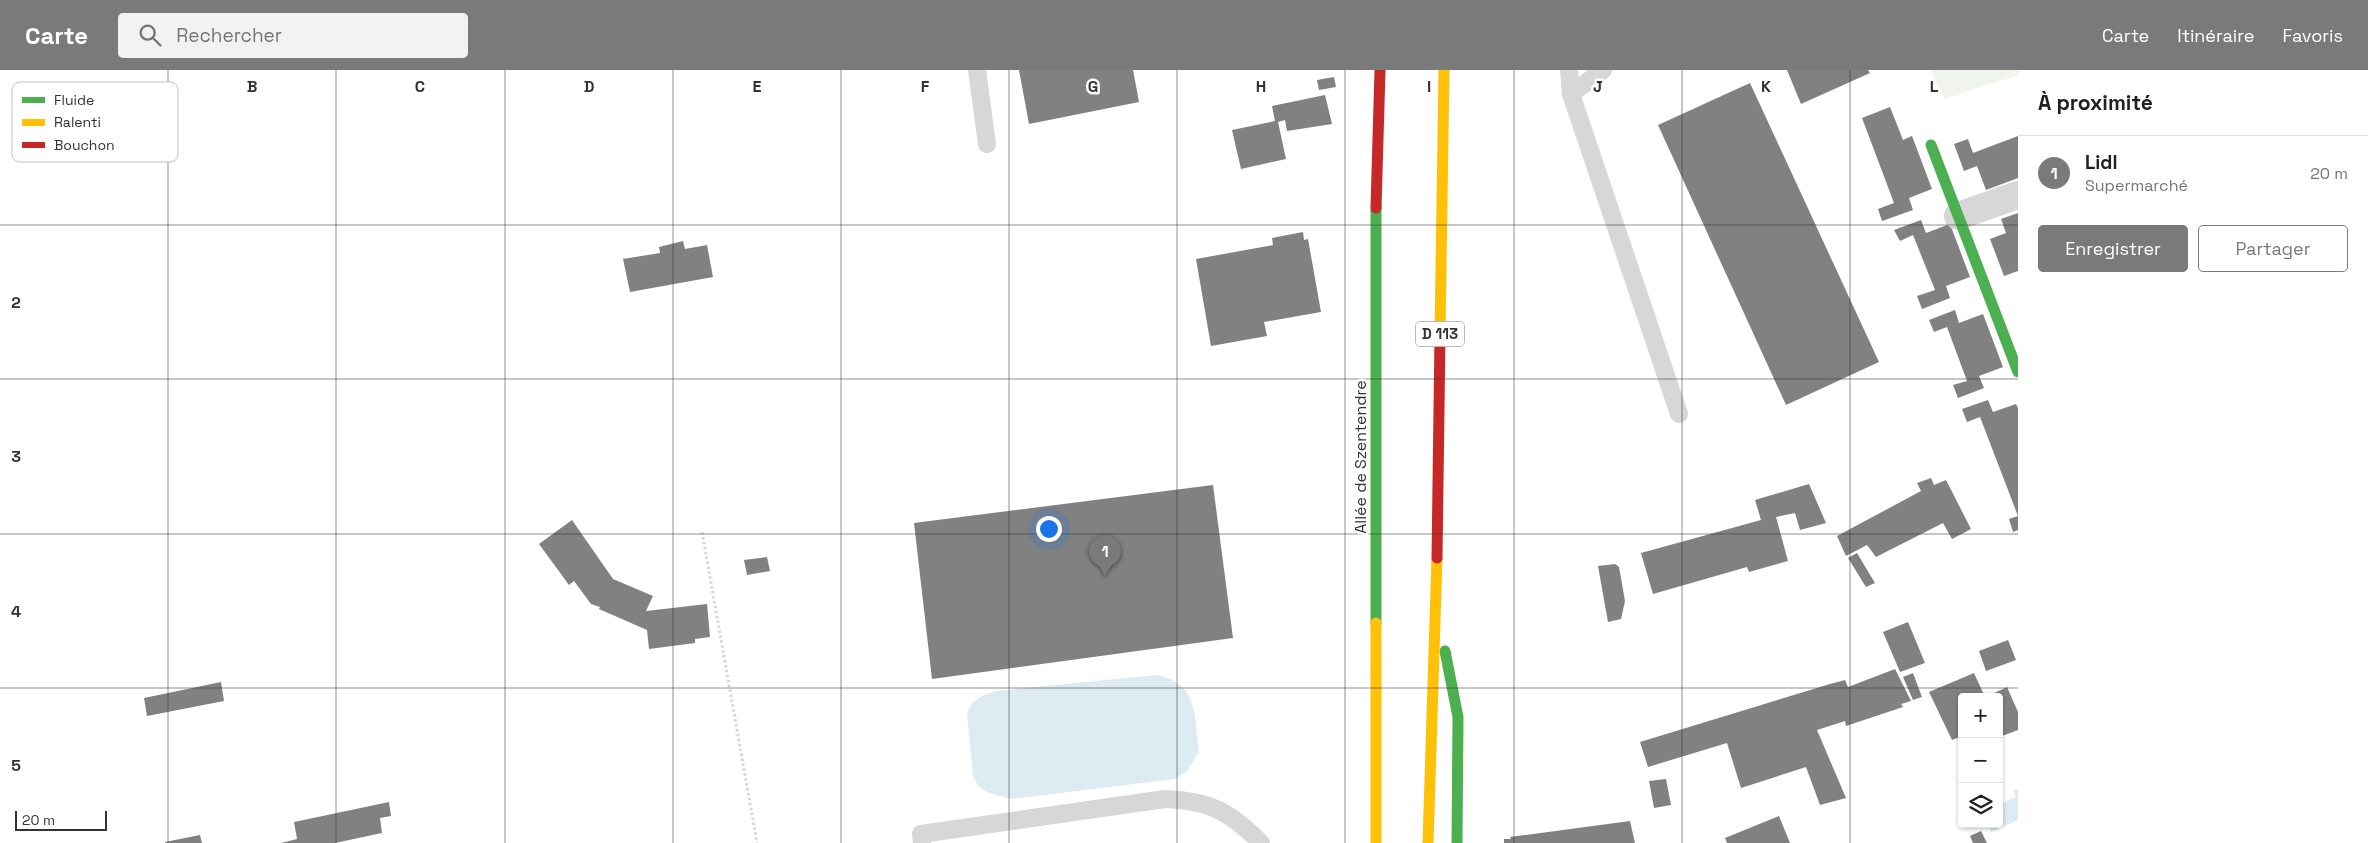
<!DOCTYPE html>
<html lang="fr">
<head>
<meta charset="utf-8">
<style>
  :root { --surface:#fff; --page:#f2f2f2; --text:#202124; --muted:#757577; --line:#e0e0e0; --accent:#7a7a7a }
  body { margin:0; font-family:"Space Grotesk",sans-serif; background:var(--page); color:var(--text) }
  .controls { position:absolute; right:15px; bottom:15px; display:grid; overflow:hidden; border-radius:5px; box-shadow:0 1px 4px #0004 }
  .controls button { width:45px; height:45px; display:grid; place-items:center; padding:0; border:0; border-bottom:1px solid var(--line); background:var(--surface); color:var(--text); font:25px sans-serif }
  .scale { position:absolute; left:15px; bottom:12px; width:92px; box-sizing:border-box; padding-left:5px; border:2px solid #333; border-top:0; font-size:14px; line-height:18px; white-space:nowrap; color:#333; -webkit-text-stroke:4px #fff; paint-order:stroke }
  .you { position:absolute; left:1048px; top:458px; width:18px; height:18px; margin:-12px; border:4px solid #fff; border-radius:50%; background:#1a73e8; box-shadow:0 0 0 8px #1a73e833 }
  .badge { display:grid; place-items:center; width:32px; height:32px; border-radius:50%; background:var(--accent); color:#fff; font-size:16px; font-weight:700 }
  .pin { position:absolute; translate:-50% -41px; filter:drop-shadow(0 1px 2px #0008) }
  .pin::after { content:''; position:absolute; top:26px; width:18px; height:15px; background:inherit; clip-path:polygon(0 0,100% 0,50% 100%) }
  .list { margin:0; padding:0; list-style:none }
  h2 { display:flex; justify-content:space-between; align-items:center; height:65px; margin:0; padding:0 20px; font-size:21px }
  h2 small { font-size:16px; font-weight:400; color:var(--muted) }
  .list li { display:grid; grid-template-columns:32px 1fr auto; gap:15px; align-items:center; box-sizing:border-box; height:75px; padding:0 20px; border-top:1px solid var(--line) }
  .list b { display:block; font-size:19px; white-space:nowrap }
  .list p { margin:0; font-size:16px; white-space:nowrap; color:var(--muted) }
  .list em { font-size:16px; font-style:normal; color:var(--muted) }
  .actions { display:flex; gap:10px; padding:15px 20px }
  .actions a { flex:1; padding:11px 0; border:1px solid var(--accent); border-radius:5px; text-align:center; font-size:18px; color:var(--accent) }
  .actions .main { background:var(--accent); color:#fff }
  .icon { flex:none; width:28px; height:28px; fill:none; stroke:currentColor; stroke-width:2; stroke-linecap:round; stroke-linejoin:round }
  .map { position:relative; flex:none; width:2018px; height:773px; overflow:hidden }
  header { display:flex; align-items:center; gap:30px; box-sizing:border-box; height:70px; padding:0 25px; background:var(--accent); color:#fff }
  header strong { font-size:24px }
  nav { display:flex; gap:28px; margin-inline-start:auto; font-size:18px }
  .search { width:350px; height:45px; background:var(--page); display:flex; align-items:center; gap:12px; box-sizing:border-box; padding:0 18px; border-radius:5px; color:var(--muted); font-size:19px }
  main { display:flex }
  aside { flex:1; background:var(--surface) }
  .map>svg:first-child { display:block }
  .green { fill:#f1f5ed }
  .water { fill:#ddebf3 }
  .building { fill:#818181 }
  .lines { fill:none; stroke-linecap:round; stroke-linejoin:round }
  .path { stroke:#d6d6d6; stroke-width:3; stroke-dasharray:2.5 2.5; stroke-linecap:butt }
  .lane { stroke:#d7d7d7; stroke-width:18 }
  .street { stroke:#d7d7d7; stroke-width:28 }
  .fast { stroke:#4caf50; stroke-width:11 }
  .slow { stroke:#ffc107; stroke-width:11 }
  .jam { stroke:#c62828; stroke-width:11 }
  .grid { fill:none; stroke:#333; stroke-width:1; stroke-opacity:0.55 }
  .labels { text-anchor:middle; stroke-width:5; stroke-linejoin:round; paint-order:stroke }
  .shield { fill:#fff; stroke:#707070; stroke-width:1 }
  .shield-label { font-size:15px; font-weight:bold; fill:#333 }
  .street-label { font-size:16px; fill:#333; stroke:#fff }
  .key { fill:#fff; stroke:#c2c2c2; stroke-width:1 }
  .key-label { font-size:14px; fill:#333 }
  .grid-label { font-size:16px; text-anchor:middle; font-weight:bold; fill:#333; stroke:#fff; stroke-width:5; stroke-linejoin:round; paint-order:stroke }
</style>
</head>
<body>
<header>
<strong>Carte</strong>
<div class="search"><svg class="icon" aria-label="search" viewBox="0 0 24 24"><circle cx="10" cy="10" r="6"/><path d="M15 15l6 6"/></svg>Rechercher</div>
<nav><a>Carte</a><a>Itinéraire</a><a>Favoris</a></nav>
</header>
<main>
<div class="map">
<svg width="2018" height="773" viewBox="0 0 2018 773">
  <rect width="100%" height="100%" fill="#fff"/>
  <polygon class="green" points="1930,0 2018,0 2018,5 1944,29"/>
  <g class="water">
    <path d="M1156 605C1199 612 1194 647 1199 682L1187 701 1175 709 1012 729 989 723 978 716 973 705 967 644 972 633 982 626 996 621Z"/>
    <polygon points="2018,719 2018,750 1991,762 1988,754 1999,754 1999,734 2016,727 2013,720"/>
  </g>
  <g class="building">
    <polygon points="1019,0 1133,0 1139,32 1029,54"/>
    <polygon points="1787,0 1868,0 1870,3 1801,34"/>
    <polygon points="1334,7 1336,17 1319,20 1317,10"/>
    <polygon points="1750,13 1879,292 1786,335 1658,55"/>
    <polygon points="1325,25 1332,54 1287,61 1285,50 1278,52 1286,89 1241,99 1232,60 1275,51 1272,36"/>
    <polygon points="1890,37 1903,70 1912,66 1932,119 1909,128 1913,140 1882,151 1878,139 1894,133 1862,48"/>
    <polygon points="2018,66 2018,108 1986,120 1977,96 1964,101 1954,74 1968,69 1973,83"/>
    <polygon points="2018,143 2018,201 2004,206 1990,169 2006,163 2001,149"/>
    <polygon points="1921,150 1926,163 1950,154 1970,207 1946,216 1950,228 1922,239 1917,226 1935,220 1913,165 1900,171 1894,160"/>
    <polygon points="1303,162 1304,170 1308,169 1321,242 1264,252 1267,266 1211,276 1196,189 1273,175 1272,168"/>
    <polygon points="683,171 685,179 707,175 713,207 630,222 623,189 660,183 659,177"/>
    <polygon points="1955,240 1959,253 1983,244 2003,297 1979,306 1984,318 1958,328 1953,315 1967,311 1947,257 1934,262 1929,250"/>
    <polygon points="1988,330 1993,342 2016,334 2018,338 2018,460 2013,462 2009,449 2018,446 1980,347 1967,352 1962,339"/>
    <polygon points="1931,408 1934,415 1946,410 1971,459 1952,469 1943,453 1876,487 1867,475 1846,486 1837,466 1921,421 1917,413"/>
    <polygon points="1809,414 1826,453 1800,460 1795,443 1776,447 1788,491 1749,502 1747,497 1653,524 1641,483 1761,450 1755,430"/>
    <polygon points="1213,415 1233,568 932,609 914,453"/>
    <polygon points="572,450 613,509 653,526 646,541 707,534 710,567 695,569 695,573 649,579 647,560 599,539 600,537 591,534 574,511 569,515 539,474"/>
    <polygon points="1857,483 1875,513 1866,517 1848,488"/>
    <polygon points="767,487 770,501 747,505 744,490"/>
    <polygon points="1615,494 1619,497 1625,531 1621,549 1608,552 1598,496"/>
    <polygon points="1908,552 1925,593 1900,602 1883,562"/>
    <polygon points="2008,570 2016,590 1986,601 1979,581"/>
    <polygon points="1895,599 1911,631 1901,634 1903,637 1846,656 1845,651 1817,660 1846,728 1820,735 1806,697 1741,718 1727,673 1648,697 1640,672 1830,614 1845,610 1848,617"/>
    <polygon points="1913,603 1922,627 1913,630 1903,607"/>
    <polygon points="1974,603 1985,627 1962,627 1962,666 1952,670 1929,622"/>
    <polygon points="221,612 224,631 147,646 144,628"/>
    <polygon points="2007,617 2018,642 2018,660 2002,666 1999,661 1999,627 1986,627"/>
    <polygon points="1666,709 1671,735 1654,738 1649,711"/>
    <polygon points="389,732 391,746 380,748 382,763 335,773 281,773 297,769 294,752"/>
    <polygon points="1779,746 1790,773 1727,773 1725,768"/>
    <polygon points="1630,751 1635,773 1504,773 1504,769 1511,769 1510,767"/>
    <polygon points="1981,761 1987,773 1973,773 1970,766"/>
    <polygon points="200,765 202,773 165,773 165,772"/>
  </g>
  <g class="lines">
    <polyline class="path" points="702,462 757,773"/>
    <g class="lane">
      <polyline points="977,0 987,74"/>
      <polyline points="1569,0 1571,24 1679,344"/>
      <polyline points="1571,24 1603,0"/>
      <path d="M922 773 921 764 1165 729C1210 731 1229 741 1261 773"/>
    </g>
    <polyline class="street" points="1958,146 2018,125"/>
    <g class="fast">
      <polyline points="1931,75 2018,302"/>
      <polyline points="1376,553 1376,138"/>
      <polyline points="1445,581 1458,647 1457,773"/>
    </g>
    <g class="slow">
      <polyline points="1440,265 1444,0"/>
      <polyline points="1376,553 1376,773"/>
      <polyline points="1428,773 1437,488"/>
    </g>
    <g class="jam">
      <polyline points="1376,138 1380,0"/>
      <polyline points="1437,488 1440,265"/>
    </g>
  </g>
  <path class="grid" d="M168 0V773M336 0V773M505 0V773M673 0V773M841 0V773M1009 0V773M1177 0V773M1345 0V773M1514 0V773M1682 0V773M1850 0V773M0 155H2018M0 309H2018M0 464H2018M0 618H2018"/>
  <g class="labels">
    <rect class="shield" x="1416" y="251.5" width="48" height="25" rx="4"/>
    <g class="shield-label">
      <text x="1440" y="269">D 113</text>
    </g>
    <g class="street-label">
      <text transform="translate(1360 387) rotate(-90)" y="6">Allée de Szentendre</text>
    </g>
  </g>
  <rect x="12" y="12" width="166" height="80" rx="8" class="key"/>
  <rect x="22" y="27" width="23" height="6" fill="#4caf50"/>
  <rect x="22" y="49" width="23" height="7" fill="#ffc107"/>
  <rect x="22" y="72" width="23" height="6" fill="#c62828"/>
  <g class="key-label">
    <text x="54" y="35">Fluide</text>
    <text x="54" y="57">Ralenti</text>
    <text x="54" y="80">Bouchon</text>
  </g>
  <g class="grid-label">
    <text x="252" y="22">B</text>
    <text x="420" y="22">C</text>
    <text x="589" y="22">D</text>
    <text x="757" y="22">E</text>
    <text x="925" y="22">F</text>
    <text x="1093" y="22">G</text>
    <text x="1261" y="22">H</text>
    <text x="1429" y="22">I</text>
    <text x="1598" y="22">J</text>
    <text x="1766" y="22">K</text>
    <text x="1934" y="22">L</text>
    <text x="16" y="238">2</text>
    <text x="16" y="392">3</text>
    <text x="16" y="547">4</text>
    <text x="16" y="701">5</text>
  </g>
</svg>
<div class="controls">
<button>+</button>
<button>−</button>
<button><svg class="icon" aria-label="layers" viewBox="0 0 24 24"><path d="M12 4l9 5-9 5-9-5zM3 14l9 5 9-5"/></svg></button>
</div>
<div class="scale">20 m</div>
<div class="you"></div>
<div class="pin badge" style="left:1105px;top:506px">1</div>
</div>
<aside>
<h2>À proximité<small></small></h2>
<ul class="list">
<li><span class="badge">1</span><div><b>Lidl</b><p>Supermarché</p></div><em>20 m</em></li>
</ul>
<div class="actions"><a class="main">Enregistrer</a><a>Partager</a></div>
</aside>
</main>
</body>
</html>
